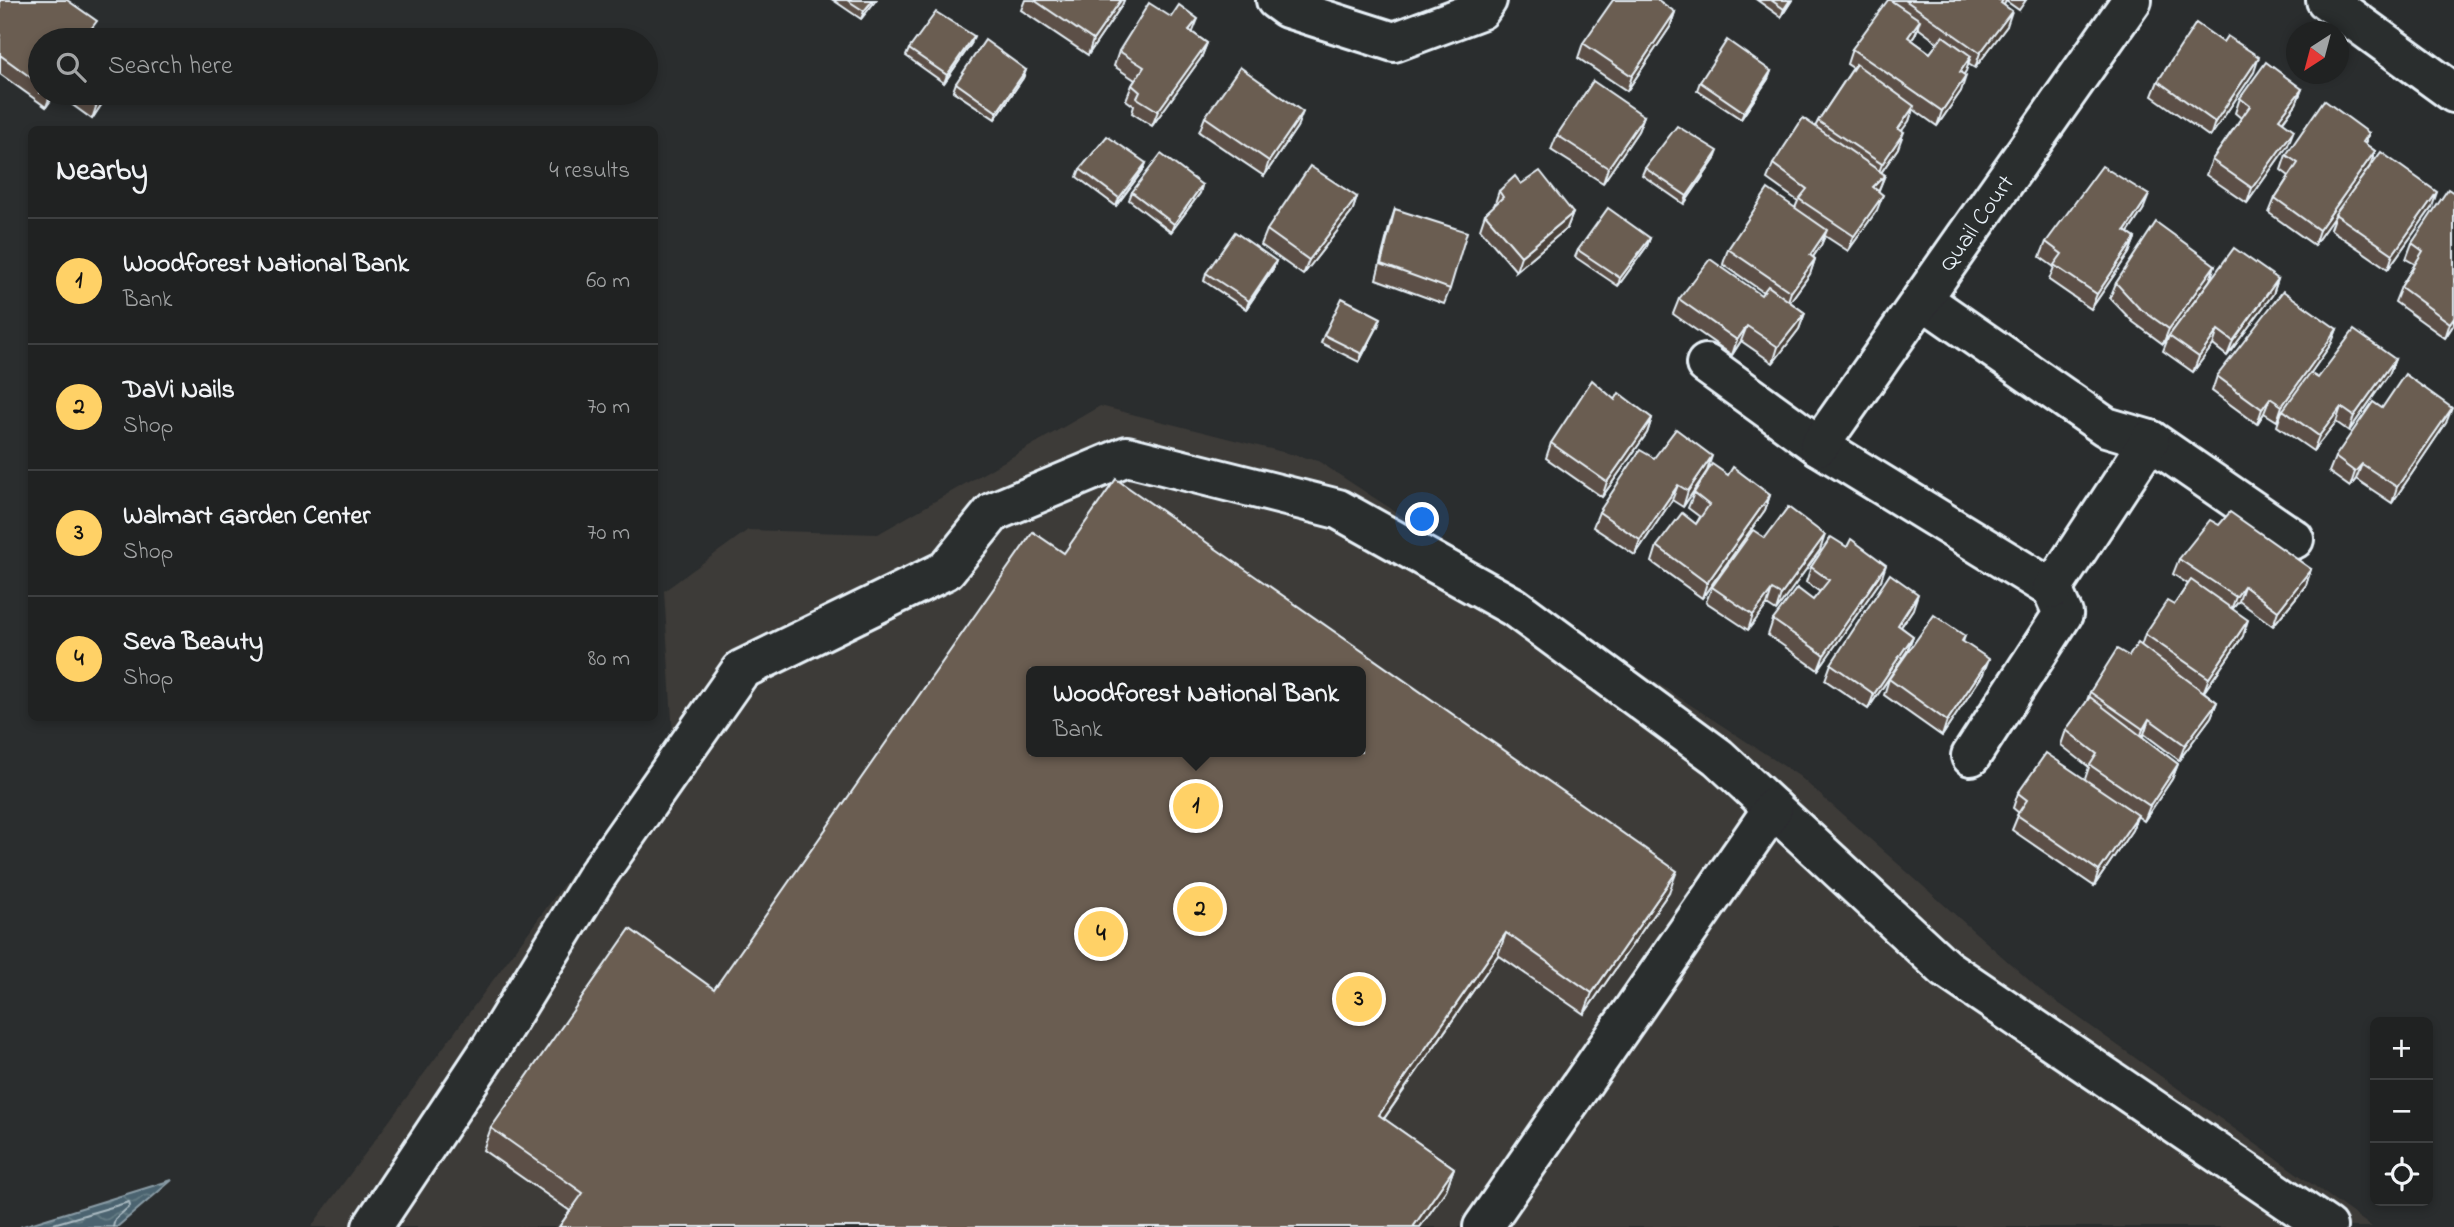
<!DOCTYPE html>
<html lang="en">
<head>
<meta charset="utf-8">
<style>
  :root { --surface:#202222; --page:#2d2f2f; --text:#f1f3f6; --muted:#a2a4a5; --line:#3d3f40; --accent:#ffd166 }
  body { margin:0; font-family:"Indie Flower",sans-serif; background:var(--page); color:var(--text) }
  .controls { position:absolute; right:21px; bottom:21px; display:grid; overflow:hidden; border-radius:10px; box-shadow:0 4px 10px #0003 }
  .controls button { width:63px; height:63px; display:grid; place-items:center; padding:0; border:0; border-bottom:2px solid var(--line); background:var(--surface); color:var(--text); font:35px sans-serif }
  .compass { position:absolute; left:2286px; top:21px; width:63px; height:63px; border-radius:50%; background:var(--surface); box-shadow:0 4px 10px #0003; rotate:216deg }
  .you { position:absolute; left:1423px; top:520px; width:24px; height:24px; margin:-18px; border:5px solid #fff; border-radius:50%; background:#1a73e8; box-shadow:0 0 0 10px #1a73e833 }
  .badge { display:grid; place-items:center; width:46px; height:46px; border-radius:50%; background:var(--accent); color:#111; font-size:23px; font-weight:700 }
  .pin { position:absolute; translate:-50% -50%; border:4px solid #fff; box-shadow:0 2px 7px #0006 }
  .popup { position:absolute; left:1026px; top:666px; width:340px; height:91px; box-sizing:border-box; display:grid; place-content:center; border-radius:10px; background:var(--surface); filter:drop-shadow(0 2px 5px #0005); font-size:23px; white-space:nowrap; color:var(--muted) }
  .popup b { font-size:26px; color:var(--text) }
  .popup::after { content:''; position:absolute; left:50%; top:100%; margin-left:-14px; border:14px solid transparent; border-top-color:var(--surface) }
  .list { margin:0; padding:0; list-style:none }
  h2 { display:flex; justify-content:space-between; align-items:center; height:91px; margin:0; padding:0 28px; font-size:30px }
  h2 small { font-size:23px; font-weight:400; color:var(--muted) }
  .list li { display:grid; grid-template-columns:46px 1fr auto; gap:21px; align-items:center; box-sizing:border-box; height:126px; padding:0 28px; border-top:2px solid var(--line) }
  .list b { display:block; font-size:26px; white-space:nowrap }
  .list p { margin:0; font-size:23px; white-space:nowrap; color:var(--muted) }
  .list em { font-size:23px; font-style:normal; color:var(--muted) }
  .icon { flex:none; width:38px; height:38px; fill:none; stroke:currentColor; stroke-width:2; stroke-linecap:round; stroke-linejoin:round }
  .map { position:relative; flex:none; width:2454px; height:1227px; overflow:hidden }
  .search { position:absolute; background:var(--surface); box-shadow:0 4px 10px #0003; left:28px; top:28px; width:630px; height:77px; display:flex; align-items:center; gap:18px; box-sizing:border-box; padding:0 24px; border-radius:38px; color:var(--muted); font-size:26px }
  .panel { position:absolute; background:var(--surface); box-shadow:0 4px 10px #0003; left:28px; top:126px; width:630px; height:595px; border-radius:10px }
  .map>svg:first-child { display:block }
  .built { fill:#3d3b38; fill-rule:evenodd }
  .water { fill:url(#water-waves); stroke:#8a9ca6; stroke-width:2 }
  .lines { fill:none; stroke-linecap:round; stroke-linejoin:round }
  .shore { stroke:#a9b9c1; stroke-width:2 }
  .minor-casing { stroke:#e8f1f8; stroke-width:44 }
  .minor { stroke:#2a2d2e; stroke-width:38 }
  .wall { fill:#5b5046; stroke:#e8f1f8; stroke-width:2; fill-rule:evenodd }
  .shaded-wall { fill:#4a4139; stroke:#e8f1f8; stroke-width:2 }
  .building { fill:#6a5d51; stroke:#e8f1f8; stroke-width:2; fill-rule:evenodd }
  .labels { text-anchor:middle; stroke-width:6; stroke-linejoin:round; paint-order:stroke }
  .street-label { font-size:24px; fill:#e8f1f8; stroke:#2a2d2e }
</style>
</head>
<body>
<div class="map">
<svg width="2454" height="1227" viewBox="0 0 2454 1227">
  <defs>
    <pattern id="water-waves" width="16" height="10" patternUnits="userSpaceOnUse" patternTransform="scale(1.75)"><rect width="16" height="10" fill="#4b646f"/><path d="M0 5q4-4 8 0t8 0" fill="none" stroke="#657b84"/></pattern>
  </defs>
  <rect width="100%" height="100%" fill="#2a2d2e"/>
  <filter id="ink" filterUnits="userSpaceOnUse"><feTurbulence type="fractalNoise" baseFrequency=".0143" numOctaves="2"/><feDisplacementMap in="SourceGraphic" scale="14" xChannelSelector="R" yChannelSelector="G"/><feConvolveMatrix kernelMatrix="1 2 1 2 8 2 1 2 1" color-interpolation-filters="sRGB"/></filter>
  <g filter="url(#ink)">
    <path class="built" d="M1100 406 1318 461 1799 776 2040 990 2372 1227H311L673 736 664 591 748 530 878 534ZM1032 671H1360V752H1032Z"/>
    <polygon class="water" points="172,1180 117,1227 20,1227"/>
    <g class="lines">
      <polyline class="shore" points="43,1227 129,1202 130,1206 115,1219 113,1227"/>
      <defs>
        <g id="minor">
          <polyline points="1276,0 1287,8 1394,42 1480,10 1487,0"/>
          <polyline points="2326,0 2454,93"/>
          <polyline points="1922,299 2106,427 2150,440 2294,539"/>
          <polyline points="1706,364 1819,446 2052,589 2063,614 1971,756"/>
          <path id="s1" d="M1819 446 2132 0"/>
          <polyline points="2052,589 2150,440"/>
          <polyline points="372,1227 491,1048 596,877 741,670 946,570 993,512 1127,456 1338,509 1514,607 1718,757 1945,968 2327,1227"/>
          <polyline points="1483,1227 1773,808"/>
        </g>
      </defs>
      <use href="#minor" class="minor-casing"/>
      <use href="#minor" class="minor"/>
    </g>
    <g class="wall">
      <polygon points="0,0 94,30 40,40 40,93 56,93 46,107 0,74"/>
      <polygon points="833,0 876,0 861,19"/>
      <polygon points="1025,0 1124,0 1122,5 1088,55 1021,10"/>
      <polygon points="1757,0 1792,0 1781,17"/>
      <path d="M1892 0H2026L2019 10 2006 1 2004 5 2007 26 1975 68 1968 64 1964 74 1961 91 1937 126 1913 109 1909 121 1901 131 1898 148 1881 173 1885 175 1878 191 1877 210 1848 251 1825 236 1821 245 1813 257 1815 259 1810 274 1790 302 1805 313 1799 329 1773 363 1741 341 1732 355 1673 314 1679 299 1761 295 1763 292 1723 264 1728 249 1795 208 1798 201 1767 179 1773 164 1815 127 1818 121 1853 68 1847 64 1852 49ZM1918 28 1938 43 1930 53 1912 40 1915 35Z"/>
      <polygon points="1675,12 1670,27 1627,91 1578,58 1583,43"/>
      <polygon points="1193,33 1207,43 1201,58 1152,126 1132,113 1134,106 1126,100 1132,85 1135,80 1114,66 1119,51"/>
      <polygon points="2223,42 2254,72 2210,137 2152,96 2158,81"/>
      <polygon points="971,44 944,83 906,56 909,49"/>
      <polygon points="1026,70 1023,78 995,119 953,91 956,83"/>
      <polygon points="1771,71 1768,79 1741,119 1697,90 1700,82"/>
      <polygon points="2302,89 2296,104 2283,122 2288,145 2247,203 2206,175 2212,160 2241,118 2235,113 2240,98"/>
      <polygon points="56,93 109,93 92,119"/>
      <polygon points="1644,116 1638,131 1603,183 1551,150 1557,135"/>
      <polygon points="1205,117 1297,127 1264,176 1199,132"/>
      <polygon points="2369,133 2365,144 2375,151 2370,166 2432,207 2388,269 2330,229 2335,215 2314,245 2269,213 2275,198 2289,176 2281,170 2286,155"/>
      <polygon points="1715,159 1684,204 1642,175 1645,168"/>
      <polygon points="1146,163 1143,170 1116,206 1077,177 1080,169"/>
      <polygon points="1202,185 1200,193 1171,232 1129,200 1132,192"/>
      <polygon points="1499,191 1573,213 1567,228 1516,271 1480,229 1485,214 1494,206"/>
      <polygon points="2454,193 2454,324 2445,338 2395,302 2401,287 2415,264 2406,259 2412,243"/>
      <polygon points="1357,197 1352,212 1303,275 1261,245 1267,230"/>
      <polygon points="1395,209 1450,289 1444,304 1376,279 1390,224"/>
      <polygon points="2143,210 2128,233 2135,238 2129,253 2091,309 2049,280 2054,267 2040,257 2046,242"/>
      <polygon points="1650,238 1647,246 1618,286 1575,257 1578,250"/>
      <polygon points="1276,261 1273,269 1246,309 1204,281 1206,273"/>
      <polygon points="2215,265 2210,280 2177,325 2278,279 2273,294 2227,356 2213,345 2193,372 2163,351 2169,336 2163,344 2133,322 2110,298 2116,283"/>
      <polygon points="1378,326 1359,362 1321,343 1324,335"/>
      <polygon points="2337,329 2331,344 2310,374 2318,378 2395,359 2389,374 2349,431 2336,422 2313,451 2277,426 2281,414 2277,421 2264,413 2257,424 2212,391 2217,376"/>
      <polygon points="1615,400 1652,418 1647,433 1602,497 1546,458 1551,443"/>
      <polygon points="2382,408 2446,423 2392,503 2356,479 2350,487 2329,472 2335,457"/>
      <polygon points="1654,458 1707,471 1683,507 1672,500 1635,555 1593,527 1599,512"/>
      <polygon points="1728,475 1770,495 1765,510 1702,598 1652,562 1657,546 1696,524 1700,517 1688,508 1694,493"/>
      <polygon points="1765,538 1820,550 1776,611 1767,605 1748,630 1706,602 1712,587"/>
      <polygon points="1064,553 1669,892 1584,1014 1498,955 1384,1119 1454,1168 1446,1190 1420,1227 559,1227 570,1211 483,1150 491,1128 714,989"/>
      <polygon points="2179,559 2311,569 2306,585 2273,626 2239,601 2232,609 2243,636 2204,692 2217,702 2211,717 2179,760 2144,734 2142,737 2178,764 2172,779 2144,821 2137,816 2132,830 2094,886 2012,830 2019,813 2013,808 2018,793 2085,779 2089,767 2061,745 2066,730 2086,703 2090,692 2141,646 2145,634 2174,605 2188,584 2173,574"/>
      <polygon points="1811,567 1881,580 1818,670 1768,635 1773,620 1813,600 1820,592 1806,582"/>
      <polygon points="1913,609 1901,627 1913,636 1907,651 1868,709 1825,680 1831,664"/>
      <polygon points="1965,636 1963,642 1983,674 1942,736 1884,695 1889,679"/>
    </g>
    <g class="shaded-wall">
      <polygon points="873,0 876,0 861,19 864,11"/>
      <polygon points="1121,0 1124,0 1122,5 1088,55 1093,40"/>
      <polygon points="1790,0 1792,0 1781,17 1784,9"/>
      <polygon points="2012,11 2007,26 1975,68 1980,53"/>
      <polygon points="1675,12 1670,27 1627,91 1632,76"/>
      <polygon points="1198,19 1192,34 1189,30"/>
      <polygon points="1920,20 1915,35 1903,52 1908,37"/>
      <polygon points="974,36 971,44 944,83 947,75"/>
      <polygon points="1207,43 1201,58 1152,126 1158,111"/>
      <polygon points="1971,56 1966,71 1955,87 1960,72"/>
      <polygon points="2259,57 2254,72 2210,137 2215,122"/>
      <polygon points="1026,70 1023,78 995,119 997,112"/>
      <polygon points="1771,71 1768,79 1741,119 1744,112"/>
      <polygon points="1966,76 1961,91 1937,126 1942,111"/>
      <polygon points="2302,89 2296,104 2273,134 2279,119"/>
      <polygon points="51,93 56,93 46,107"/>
      <polygon points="105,93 109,93 92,119 97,104"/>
      <polygon points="1914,106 1909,121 1892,144 1898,129"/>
      <polygon points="1303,112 1297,127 1264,176 1269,161"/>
      <polygon points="1644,116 1638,131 1603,183 1608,168"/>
      <polygon points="2294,130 2288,145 2247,203 2252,188"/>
      <polygon points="1904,132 1898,148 1876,180 1882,164"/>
      <polygon points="1718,151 1715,159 1684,204 1687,196"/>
      <polygon points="2375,151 2370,166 2314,245 2319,230"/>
      <polygon points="1146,163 1143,170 1116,206 1119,198"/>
      <polygon points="1885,175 1879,190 1868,202 1873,187"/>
      <polygon points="1202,185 1200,193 1171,232 1174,224"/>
      <polygon points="2437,192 2432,207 2388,269 2393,254"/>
      <polygon points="1883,195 1877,210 1848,251 1854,236"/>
      <polygon points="2149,195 2143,210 2119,246 2125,231"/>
      <polygon points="1357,197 1352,212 1303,275 1309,260"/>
      <polygon points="1573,213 1567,228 1516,271 1521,256"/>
      <polygon points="1827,230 1821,245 1804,270 1810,255"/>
      <polygon points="1650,238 1647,246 1618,286 1620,278"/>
      <polygon points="2135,238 2129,253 2091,309 2097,294"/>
      <polygon points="1815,259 1810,274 1786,307 1791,292"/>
      <polygon points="1276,261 1273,269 1246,309 1249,301"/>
      <polygon points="2215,265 2210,280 2163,344 2169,329"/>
      <polygon points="2278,279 2273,294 2227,356 2233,341"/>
      <polygon points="1805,313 1799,329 1773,363 1778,347"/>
      <polygon points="2454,317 2454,324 2445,338 2450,323"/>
      <polygon points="1381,318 1378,326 1359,362 1362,354"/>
      <polygon points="1747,326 1741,341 1732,355 1737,340"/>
      <polygon points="2337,329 2331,344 2284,411 2283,410 2277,421 2282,406"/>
      <polygon points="2218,330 2213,345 2193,372 2199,357"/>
      <polygon points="2395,359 2389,374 2349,431 2354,416"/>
      <polygon points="2270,398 2264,413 2257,424 2262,409"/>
      <polygon points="2341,407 2336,422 2313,451 2319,436"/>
      <polygon points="2452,408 2446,423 2392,503 2397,487"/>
      <polygon points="1652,418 1647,433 1602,497 1607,482"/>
      <polygon points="1712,456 1707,471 1683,507 1688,491"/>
      <polygon points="2362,464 2356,479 2350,487 2355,472"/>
      <polygon points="1678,485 1672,500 1635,555 1640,540"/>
      <polygon points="1770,495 1765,510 1702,598 1707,583"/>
      <polygon points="1825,535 1820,550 1776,611 1781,595"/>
      <polygon points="1886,565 1881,580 1818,670 1824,655"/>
      <polygon points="2311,569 2306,585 2273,626 2278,611"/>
      <polygon points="2244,586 2239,601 2230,612 2236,597"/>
      <polygon points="1772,590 1767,605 1748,630 1753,615"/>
      <polygon points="1918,594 1913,609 1892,640 1898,625"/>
      <polygon points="2248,620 2243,636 2203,693 2209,678"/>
      <polygon points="1913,636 1907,651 1868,709 1874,694"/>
      <polygon points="1989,659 1983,674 1942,736 1947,721"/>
      <polygon points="2217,702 2211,717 2179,760 2185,745"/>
      <polygon points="2149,719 2144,734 2138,744 2143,729"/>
      <polygon points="2178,764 2172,779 2144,821 2150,806"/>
      <polygon points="2138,815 2132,830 2094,886 2099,871"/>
      <polygon points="1677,871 1669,892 1584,1014 1592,993"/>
      <polygon points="1506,933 1498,955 1371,1137 1379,1115"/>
      <polygon points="1454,1168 1446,1190 1420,1227 1413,1227"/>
    </g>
    <g class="building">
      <polygon points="0,0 67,0 97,21 91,29 108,40 40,40 40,84 0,55"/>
      <polygon points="847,0 873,0 864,11"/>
      <polygon points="1034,0 1121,0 1093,40"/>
      <polygon points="1613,0 1658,0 1675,12 1632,76 1583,43"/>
      <polygon points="1771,0 1790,0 1784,9"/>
      <polygon points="1888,0 1890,0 1920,20 1908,37 1930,53 1943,36 1971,56 1960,72 1966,76 1942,111 1852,49"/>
      <polygon points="1905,0 2003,0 2001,3 2012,11 1980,53"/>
      <polygon points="1149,3 1171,17 1179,5 1198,19 1189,30 1207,43 1158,111 1137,98 1140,92 1132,85 1144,67 1119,51"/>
      <polygon points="936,12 974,36 947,75 909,49"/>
      <polygon points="2196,23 2223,42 2227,36 2259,57 2215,122 2158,81"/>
      <polygon points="985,40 1026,70 997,112 956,83"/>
      <polygon points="1727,40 1771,71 1744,112 1700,82"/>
      <polygon points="2266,62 2302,89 2279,119 2294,130 2252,188 2212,160 2250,106 2240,98"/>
      <polygon points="1856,64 1914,106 1898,129 1904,132 1882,164 1818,121"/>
      <polygon points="1240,67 1303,112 1269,161 1205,117"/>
      <polygon points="1593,81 1644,116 1608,168 1557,135"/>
      <polygon points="82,93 105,93 97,104"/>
      <polygon points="2324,100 2369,133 2363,142 2375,151 2319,230 2275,198 2298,163 2286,155"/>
      <polygon points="1803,118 1885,175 1873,187 1883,195 1854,236 1799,199 1807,189 1773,164"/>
      <polygon points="1677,126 1718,151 1687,196 1645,168"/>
      <polygon points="1107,136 1146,163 1119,198 1080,169"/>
      <polygon points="2381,152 2437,192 2393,254 2335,214"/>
      <polygon points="1161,154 1202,185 1174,224 1132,192"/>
      <polygon points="1310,166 1357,197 1309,260 1267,230"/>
      <polygon points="2102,166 2149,195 2125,231 2135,238 2097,294 2054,265 2062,254 2046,242"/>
      <polygon points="1540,171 1573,213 1521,256 1485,214 1503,197 1499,191 1515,176 1521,184"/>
      <polygon points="1768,189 1827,230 1810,255 1815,259 1791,292 1728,249"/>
      <polygon points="2448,189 2454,193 2454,317 2450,323 2401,287 2423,251 2412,243"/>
      <polygon points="1608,208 1650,238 1620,278 1578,250"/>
      <polygon points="1395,209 1467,232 1450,289 1381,264"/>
      <polygon points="2156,222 2215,265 2169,329 2138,307 2116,283"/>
      <polygon points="1235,232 1276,261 1249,301 1206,273"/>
      <polygon points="2234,248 2278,279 2233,341 2218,330 2199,357 2169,336"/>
      <polygon points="1710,259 1761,295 1768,286 1805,313 1778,347 1747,326 1737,340 1679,299"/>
      <polygon points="2283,291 2337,329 2282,406 2270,398 2262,409 2217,376"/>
      <polygon points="1342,298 1381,318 1362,354 1324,335"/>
      <polygon points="2354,330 2395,359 2354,416 2341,407 2319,436 2283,410 2310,373 2318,378"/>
      <polygon points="2405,374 2452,408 2397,487 2362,464 2355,472 2335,457 2373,402 2382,408"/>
      <polygon points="1592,380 1615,400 1619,393 1652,418 1607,482 1551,443"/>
      <polygon points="1676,429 1712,456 1688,491 1678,485 1640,540 1599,512 1640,450 1654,458"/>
      <polygon points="1712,464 1728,475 1733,467 1770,495 1707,583 1657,546 1682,513 1696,524 1709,505 1694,493"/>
      <path d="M1116 479 1677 871 1592 993 1506 933 1379 1115 1454 1168 1413 1227H559L583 1193 491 1128 630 929 714 989 1033 532 1064 553ZM1032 671H1361V752H1032Z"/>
      <polygon points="1788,507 1825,535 1781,595 1772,590 1753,615 1712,587 1753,530 1765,538"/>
      <polygon points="2230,512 2311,569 2278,611 2244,586 2236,597 2179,559 2210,520 2219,525"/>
      <polygon points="1831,537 1847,547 1851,539 1886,565 1824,655 1773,620 1797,588 1813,600 1829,580 1811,567"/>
      <polygon points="1890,574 1918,594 1898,625 1913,636 1874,694 1831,664"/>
      <polygon points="2191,580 2248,620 2209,678 2145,634 2167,601 2174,605"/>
      <polygon points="1934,615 1965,636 1962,641 1989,659 1947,721 1889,679"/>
      <polygon points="2138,643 2217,702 2185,745 2149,719 2143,729 2090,692 2117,649 2129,656"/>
      <polygon points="2090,697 2178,764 2150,806 2090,765 2097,754 2066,730"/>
      <polygon points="2046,753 2138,815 2099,871 2017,815 2027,800 2018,793"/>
    </g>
  </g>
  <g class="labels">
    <g class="street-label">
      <text dy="8" stroke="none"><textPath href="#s1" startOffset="273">Quail Court</textPath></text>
    </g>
  </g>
</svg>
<div class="controls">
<button>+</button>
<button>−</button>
<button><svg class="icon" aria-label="locate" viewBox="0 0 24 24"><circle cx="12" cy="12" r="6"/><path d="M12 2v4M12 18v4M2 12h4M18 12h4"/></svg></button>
</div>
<svg class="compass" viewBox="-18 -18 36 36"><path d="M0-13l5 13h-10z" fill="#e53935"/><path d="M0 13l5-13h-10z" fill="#a2a4a5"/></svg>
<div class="you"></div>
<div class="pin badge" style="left:1196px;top:806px">1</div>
<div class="popup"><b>Woodforest National Bank</b>Bank</div>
<div class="pin badge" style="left:1200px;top:909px">2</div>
<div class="pin badge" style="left:1359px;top:999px">3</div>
<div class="pin badge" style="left:1101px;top:934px">4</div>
<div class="search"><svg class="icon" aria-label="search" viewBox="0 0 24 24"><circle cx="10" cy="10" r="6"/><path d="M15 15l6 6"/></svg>Search here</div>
<section class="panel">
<h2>Nearby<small>4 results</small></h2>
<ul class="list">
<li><span class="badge">1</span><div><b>Woodforest National Bank</b><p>Bank</p></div><em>60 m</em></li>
<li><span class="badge">2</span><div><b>DaVi Nails</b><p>Shop</p></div><em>70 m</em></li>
<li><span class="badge">3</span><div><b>Walmart Garden Center</b><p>Shop</p></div><em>70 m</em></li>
<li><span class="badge">4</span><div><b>Seva Beauty</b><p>Shop</p></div><em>80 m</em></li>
</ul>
</section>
</div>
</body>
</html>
